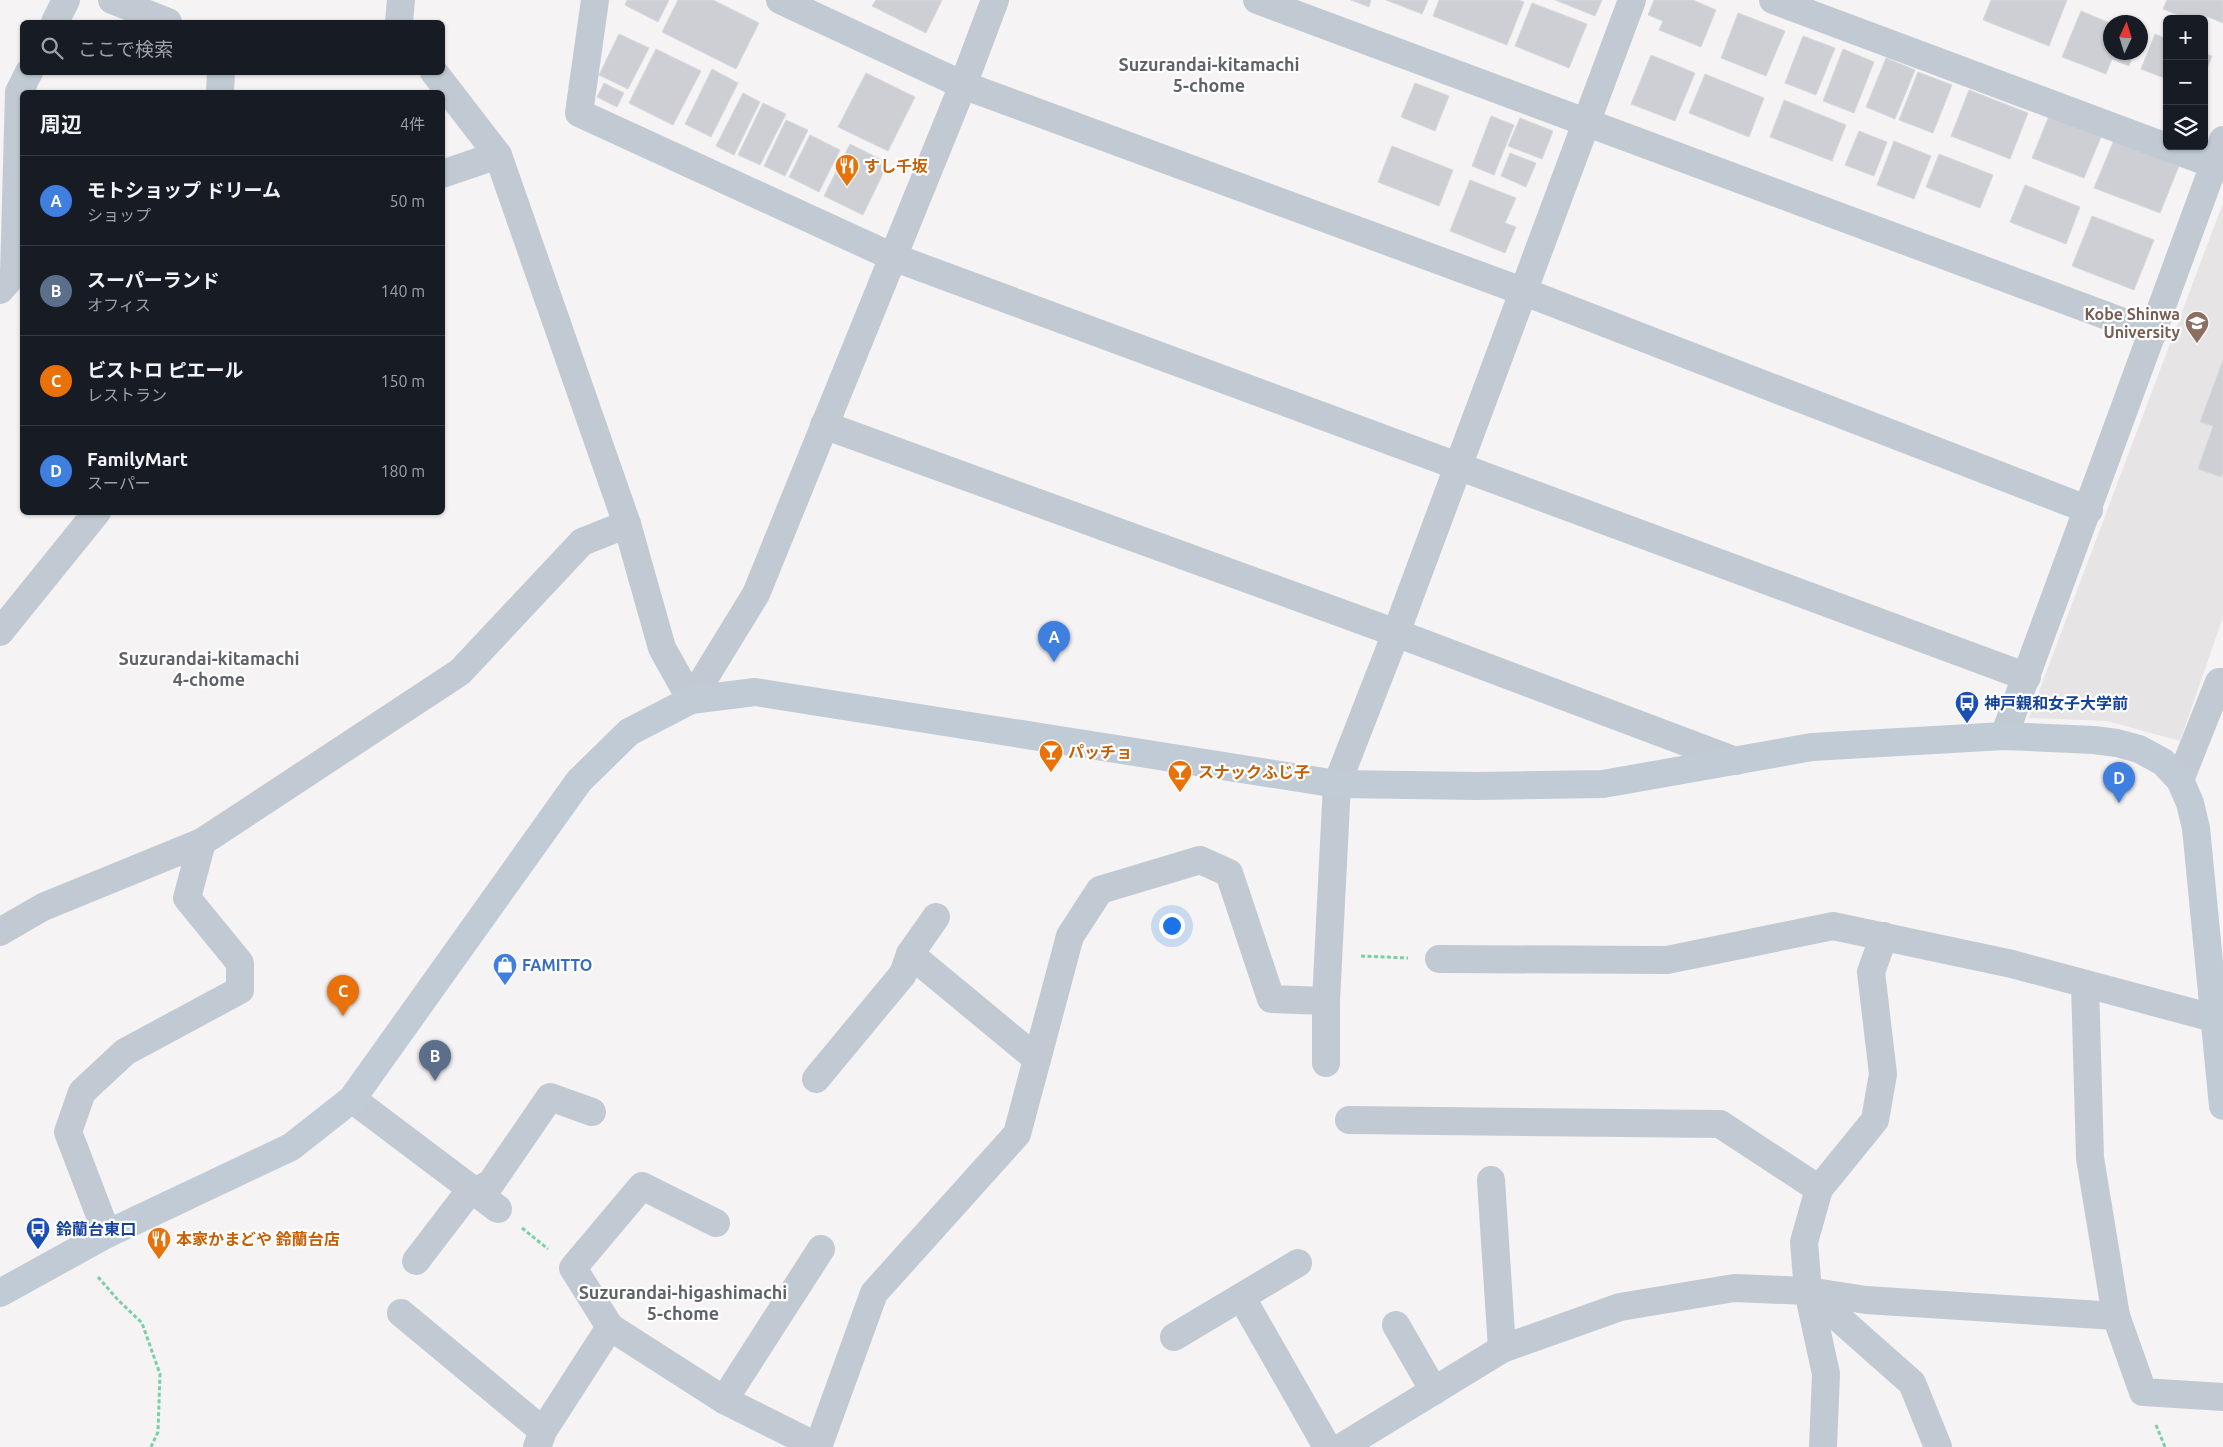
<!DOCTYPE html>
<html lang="ja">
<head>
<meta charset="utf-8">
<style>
  :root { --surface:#171b24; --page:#242831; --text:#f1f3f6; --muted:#9ea1a6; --line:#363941; --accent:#8c9099 }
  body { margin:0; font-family:Ubuntu,"Noto Sans JP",sans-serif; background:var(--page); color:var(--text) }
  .controls { position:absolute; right:15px; top:15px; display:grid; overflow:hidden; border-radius:8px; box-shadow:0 1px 4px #0004 }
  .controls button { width:45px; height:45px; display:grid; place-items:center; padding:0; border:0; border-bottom:1px solid var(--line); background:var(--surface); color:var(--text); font:25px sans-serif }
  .compass { position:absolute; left:2103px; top:15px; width:45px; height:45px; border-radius:50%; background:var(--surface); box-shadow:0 1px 4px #0004; rotate:4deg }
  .you { position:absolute; left:1171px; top:925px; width:18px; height:18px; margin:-12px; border:4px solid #fff; border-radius:50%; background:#1a73e8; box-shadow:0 0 0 8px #1a73e833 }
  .badge { display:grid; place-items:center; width:32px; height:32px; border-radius:50%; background:var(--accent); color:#fff; font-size:16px; font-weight:700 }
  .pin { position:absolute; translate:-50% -41px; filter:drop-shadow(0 1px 2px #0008) }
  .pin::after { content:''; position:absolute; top:26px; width:18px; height:15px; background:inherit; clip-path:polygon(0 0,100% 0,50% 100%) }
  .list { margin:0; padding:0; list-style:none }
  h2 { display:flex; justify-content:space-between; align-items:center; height:65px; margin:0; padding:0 20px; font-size:21px }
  h2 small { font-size:16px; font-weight:400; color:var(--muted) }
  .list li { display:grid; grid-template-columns:32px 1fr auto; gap:15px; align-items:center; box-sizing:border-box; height:90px; padding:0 20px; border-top:1px solid var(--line) }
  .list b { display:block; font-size:19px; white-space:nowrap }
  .list p { margin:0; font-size:16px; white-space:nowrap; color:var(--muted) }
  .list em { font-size:16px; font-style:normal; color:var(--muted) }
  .icon { flex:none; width:28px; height:28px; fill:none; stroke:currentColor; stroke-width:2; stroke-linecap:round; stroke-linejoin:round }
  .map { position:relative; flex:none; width:2223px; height:1447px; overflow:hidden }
  .search { position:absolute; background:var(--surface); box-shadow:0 1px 4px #0004; left:20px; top:20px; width:425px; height:55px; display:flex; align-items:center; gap:12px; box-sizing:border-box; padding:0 18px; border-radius:8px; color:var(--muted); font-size:19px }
  .panel { position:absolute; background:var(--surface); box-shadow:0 1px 4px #0004; left:20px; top:90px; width:425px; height:425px; border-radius:8px }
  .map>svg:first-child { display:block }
  .education { fill:#e6e4e5 }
  .building { fill:#cdcfd5; stroke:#d7d9de }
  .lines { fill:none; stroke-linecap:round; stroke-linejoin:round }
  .path { stroke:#7ad0a6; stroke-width:3; stroke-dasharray:4 2.5; stroke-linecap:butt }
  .street { stroke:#c1cad2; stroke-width:28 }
  .secondary { stroke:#c1cbd6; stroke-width:28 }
  .labels { text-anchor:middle; stroke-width:4.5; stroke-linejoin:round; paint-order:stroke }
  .food-label { font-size:16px; font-weight:bold; fill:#c56008; stroke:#fff; text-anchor:start }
  .education-label { font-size:16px; font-weight:bold; fill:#785e54; stroke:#fff; text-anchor:end }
  .transit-label { font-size:16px; font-weight:bold; fill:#164399; stroke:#fff; text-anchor:start }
  .shop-label { font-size:16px; font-weight:bold; fill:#366cbe; stroke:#fff; text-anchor:start }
  .neighbourhood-label { font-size:18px; font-weight:bold; fill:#5f6368; stroke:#fff }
</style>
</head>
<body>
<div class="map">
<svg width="2223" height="1447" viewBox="0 0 2223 1447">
  <rect width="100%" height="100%" fill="#f5f3f3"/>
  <polygon class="education" points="2223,203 2223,617 2180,741 2107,721 2029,718"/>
  <g class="building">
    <polygon points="627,0 669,0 658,22 625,5"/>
    <polygon points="678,0 713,0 759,23 736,69 662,32"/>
    <polygon points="876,0 942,0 926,33 872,6"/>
    <polygon points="1351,0 1371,0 1369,7"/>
    <polygon points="1386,0 1428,0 1422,14"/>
    <polygon points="1439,0 1519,0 1524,2 1507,45 1433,16"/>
    <polygon points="1555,0 1602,0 1595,16"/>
    <polygon points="1654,0 1693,0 1716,10 1701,47 1659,30 1663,21 1648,15"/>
    <polygon points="1991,0 2067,0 2049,46 1983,20"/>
    <polygon points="2167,0 2223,0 2223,23 2201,14 2199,19 2188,19 2163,9"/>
    <polygon points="1532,3 1587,24 1569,68 1515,46"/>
    <polygon points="2081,11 2110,23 2110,52 2134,52 2129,66 2112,59 2106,74 2062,57"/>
    <polygon points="1738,13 1785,31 1766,76 1721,58"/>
    <polygon points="619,34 649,48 628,89 599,75"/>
    <polygon points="2155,34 2167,39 2167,79 2141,69"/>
    <polygon points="1803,36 1835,48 1816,95 1785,83"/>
    <polygon points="656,49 701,71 673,125 629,103"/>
    <polygon points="1843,49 1874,62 1854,113 1823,101"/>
    <polygon points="2204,53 2212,56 2204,76"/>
    <polygon points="1651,55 1695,73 1675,121 1631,104"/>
    <polygon points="1886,58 1915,70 1895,119 1866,107"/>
    <polygon points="712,69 738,83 711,137 685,124"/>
    <polygon points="1918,72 1952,85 1933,133 1899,120"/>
    <polygon points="866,73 915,97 888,151 838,127"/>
    <polygon points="1705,74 1764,98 1749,137 1689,113"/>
    <polygon points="604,83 624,93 617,107 597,97"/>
    <polygon points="1415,83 1449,96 1435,131 1401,117"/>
    <polygon points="1969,90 2028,113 2010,159 1951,136"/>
    <polygon points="743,93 760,102 734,155 716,146"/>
    <polygon points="1784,100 1846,125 1832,161 1770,137"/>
    <polygon points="763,103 786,114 760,165 738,155"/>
    <polygon points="1491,116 1514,125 1494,175 1472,166"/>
    <polygon points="2049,116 2101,137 2084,178 2032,158"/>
    <polygon points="1520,118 1553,131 1542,159 1508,146"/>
    <polygon points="786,120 808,130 785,176 764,166"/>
    <polygon points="1859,131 1887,142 1874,176 1845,165"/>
    <polygon points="810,135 840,150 819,192 789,177"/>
    <polygon points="2114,140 2179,166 2160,213 2094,188"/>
    <polygon points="1894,141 1931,156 1914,199 1877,185"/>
    <polygon points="850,144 888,163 863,215 824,196"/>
    <polygon points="1392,146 1453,170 1439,206 1378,182"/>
    <polygon points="1510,153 1536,163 1526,187 1501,176"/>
    <polygon points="1939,154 1993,175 1980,208 1926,187"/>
    <polygon points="1470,180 1516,198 1505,223 1516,227 1505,253 1450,231"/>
    <polygon points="2025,185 2080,207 2066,244 2010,222"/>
    <polygon points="2092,216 2154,240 2134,290 2072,266"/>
    <polygon points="2223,360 2223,473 2221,477 2198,469 2213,426 2200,422"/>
  </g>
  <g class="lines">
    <g class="path">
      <polyline points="1361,956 1408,958"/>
      <polyline points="522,1228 548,1249"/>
      <polyline points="98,1277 118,1300 142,1323 160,1374 158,1432 151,1447"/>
      <polyline points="2156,1425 2165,1447"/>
    </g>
    <g class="street">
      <polyline points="112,0 168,22"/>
      <polyline points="595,0 579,113 893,257 2027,677"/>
      <polyline points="780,0 963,85 1522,291 2089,510"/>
      <polyline points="1257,0 2153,333"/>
      <polyline points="1773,0 2215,165"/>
      <polyline points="55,22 66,0"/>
      <polyline points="399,22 401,0"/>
      <polyline points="434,72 498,155 627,524 662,648 691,700 756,594 963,85 995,0"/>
      <polyline points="220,92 221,72"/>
      <polyline points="442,174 498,155"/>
      <polyline points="0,290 14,274 19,92 29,72"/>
      <polyline points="824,425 1396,633 1736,761"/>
      <polyline points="0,632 97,512"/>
      <polyline points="2004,736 2223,140"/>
      <polyline points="2180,780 2219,682 2223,682"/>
      <polyline points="0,932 43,907 202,842 460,672 582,542 627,524"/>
      <polyline points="910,954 1037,1059"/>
      <polyline points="1439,959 1667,960 1833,926 2012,964 2213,1018"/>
      <polyline points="2085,984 2090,1158 2116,1316 2143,1392 2223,1397"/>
      <polyline points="1326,1063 1326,1001 1337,784 1396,633 1632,0"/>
      <polyline points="816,1079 903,974 910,954 936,917"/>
      <polyline points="352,1099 498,1209"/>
      <polyline points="1349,1120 1720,1124 1819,1189"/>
      <polyline points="1491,1180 1502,1349"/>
      <polyline points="716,1223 642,1186 573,1268 610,1327 724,1400 818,1447 874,1293 1017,1134 1070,936 1100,890 1200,860 1229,873 1271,999 1326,1001"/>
      <polyline points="107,1234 68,1132 82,1092 125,1052 240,990 240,963 187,898 202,842"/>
      <polyline points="416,1261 465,1197 491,1183 550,1097 592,1112"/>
      <polyline points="1808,1291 1866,1300 2116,1316"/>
      <polyline points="1242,1298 1327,1447"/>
      <polyline points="401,1313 543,1431"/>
      <polyline points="1396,1325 1434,1391"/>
      <polyline points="1174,1337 1298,1263"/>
      <polyline points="724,1400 821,1249"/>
      <polyline points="537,1447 543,1431 610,1327"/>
      <polyline points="1342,1447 1502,1349 1620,1307 1734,1288 1808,1291 1912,1383 1938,1447"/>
      <polyline points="1823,1447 1826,1374 1808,1291 1804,1242 1819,1189 1875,1120 1883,1074 1871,972 1884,936"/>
    </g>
    <polyline class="secondary" points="0,1293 107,1234 291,1147 352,1099 579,781 629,732 691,700 755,692 1337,784 1477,786 1603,784 1812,747 2004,736 2094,740 2117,743 2139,749 2163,762 2180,780 2190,803 2196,828 2223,1106"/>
  </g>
  <defs>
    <symbol id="restaurant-pin" viewBox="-11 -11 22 30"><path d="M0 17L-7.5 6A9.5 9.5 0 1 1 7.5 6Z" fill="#e8710a" stroke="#fff"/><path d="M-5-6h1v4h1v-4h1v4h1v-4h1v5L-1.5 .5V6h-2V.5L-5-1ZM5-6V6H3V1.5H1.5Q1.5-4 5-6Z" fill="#fff"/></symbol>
    <symbol id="university-pin" viewBox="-11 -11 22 30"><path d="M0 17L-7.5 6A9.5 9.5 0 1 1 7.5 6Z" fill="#8d6e63" stroke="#fff"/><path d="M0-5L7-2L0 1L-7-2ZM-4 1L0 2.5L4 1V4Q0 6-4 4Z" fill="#fff"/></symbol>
    <symbol id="bus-pin" viewBox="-11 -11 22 30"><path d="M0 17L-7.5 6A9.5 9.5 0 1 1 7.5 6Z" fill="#1a4fb4" stroke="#fff"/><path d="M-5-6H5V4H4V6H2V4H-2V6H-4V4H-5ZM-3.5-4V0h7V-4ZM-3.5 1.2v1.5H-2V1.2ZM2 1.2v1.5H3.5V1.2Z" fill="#fff"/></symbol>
    <symbol id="bar-pin" viewBox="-11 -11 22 30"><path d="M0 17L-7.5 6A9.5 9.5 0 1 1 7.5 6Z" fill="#e8710a" stroke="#fff"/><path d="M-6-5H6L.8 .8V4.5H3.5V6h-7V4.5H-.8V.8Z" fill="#fff"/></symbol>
    <symbol id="shop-pin" viewBox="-11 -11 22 30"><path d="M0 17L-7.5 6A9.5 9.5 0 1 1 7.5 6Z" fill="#3f7fe0" stroke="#fff"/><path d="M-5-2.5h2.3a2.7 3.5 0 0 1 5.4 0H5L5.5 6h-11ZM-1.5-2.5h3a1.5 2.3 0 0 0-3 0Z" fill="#fff"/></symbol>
  </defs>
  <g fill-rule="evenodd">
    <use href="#restaurant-pin" x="833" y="152" width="28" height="38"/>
    <use href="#university-pin" x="2183" y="309" width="28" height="38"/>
    <use href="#bus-pin" x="1953" y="689" width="28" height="38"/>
    <use href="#bar-pin" x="1037" y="738" width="28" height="38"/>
    <use href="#bar-pin" x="1166" y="758" width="28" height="38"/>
    <use href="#shop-pin" x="491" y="951" width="28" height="38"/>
    <use href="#bus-pin" x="24" y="1215" width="28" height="38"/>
    <use href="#restaurant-pin" x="145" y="1225" width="28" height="38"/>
  </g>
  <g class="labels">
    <g class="food-label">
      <text x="864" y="172">すし千坂</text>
      <text x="1068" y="758">パッチョ</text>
      <text x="1198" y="778">スナックふじ子</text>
      <text x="176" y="1245">本家かまどや 鈴蘭台店</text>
    </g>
    <g class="education-label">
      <text x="2180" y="320">Kobe Shinwa<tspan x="2180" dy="18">University</tspan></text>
    </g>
    <g class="transit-label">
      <text x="1984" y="709">神戸親和女子大学前</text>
      <text x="56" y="1235">鈴蘭台東口</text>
    </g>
    <g class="shop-label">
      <text x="522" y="971">FAMITTO</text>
    </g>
    <g class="neighbourhood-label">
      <text x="1209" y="71">Suzurandai-kitamachi<tspan x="1209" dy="21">5-chome</tspan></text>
      <text x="209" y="665">Suzurandai-kitamachi<tspan x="209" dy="21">4-chome</tspan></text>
      <text x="683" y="1299">Suzurandai-higashimachi<tspan x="683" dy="21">5-chome</tspan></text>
    </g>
  </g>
</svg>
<div class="controls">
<button>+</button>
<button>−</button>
<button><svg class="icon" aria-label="layers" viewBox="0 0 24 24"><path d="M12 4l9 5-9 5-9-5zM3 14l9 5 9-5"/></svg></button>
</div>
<svg class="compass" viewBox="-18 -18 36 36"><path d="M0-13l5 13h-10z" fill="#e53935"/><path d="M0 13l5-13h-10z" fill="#9ea1a6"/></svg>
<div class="you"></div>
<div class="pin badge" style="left:1054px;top:662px;background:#3f7fe0">A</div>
<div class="pin badge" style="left:435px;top:1081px;background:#5c6f8a">B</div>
<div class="pin badge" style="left:343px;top:1016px;background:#e8710a">C</div>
<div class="pin badge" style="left:2119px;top:803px;background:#3f7fe0">D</div>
<div class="search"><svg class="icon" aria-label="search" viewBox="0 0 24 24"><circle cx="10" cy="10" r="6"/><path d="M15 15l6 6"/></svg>ここで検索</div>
<section class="panel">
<h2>周辺<small>4件</small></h2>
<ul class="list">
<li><span class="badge" style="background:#3f7fe0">A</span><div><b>モトショップ ドリーム</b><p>ショップ</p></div><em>50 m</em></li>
<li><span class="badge" style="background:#5c6f8a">B</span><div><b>スーパーランド</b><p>オフィス</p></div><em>140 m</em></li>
<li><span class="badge" style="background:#e8710a">C</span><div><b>ビストロ ピエール</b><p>レストラン</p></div><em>150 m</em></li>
<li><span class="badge" style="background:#3f7fe0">D</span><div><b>FamilyMart</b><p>スーパー</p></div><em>180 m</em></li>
</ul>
</section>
</div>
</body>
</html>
